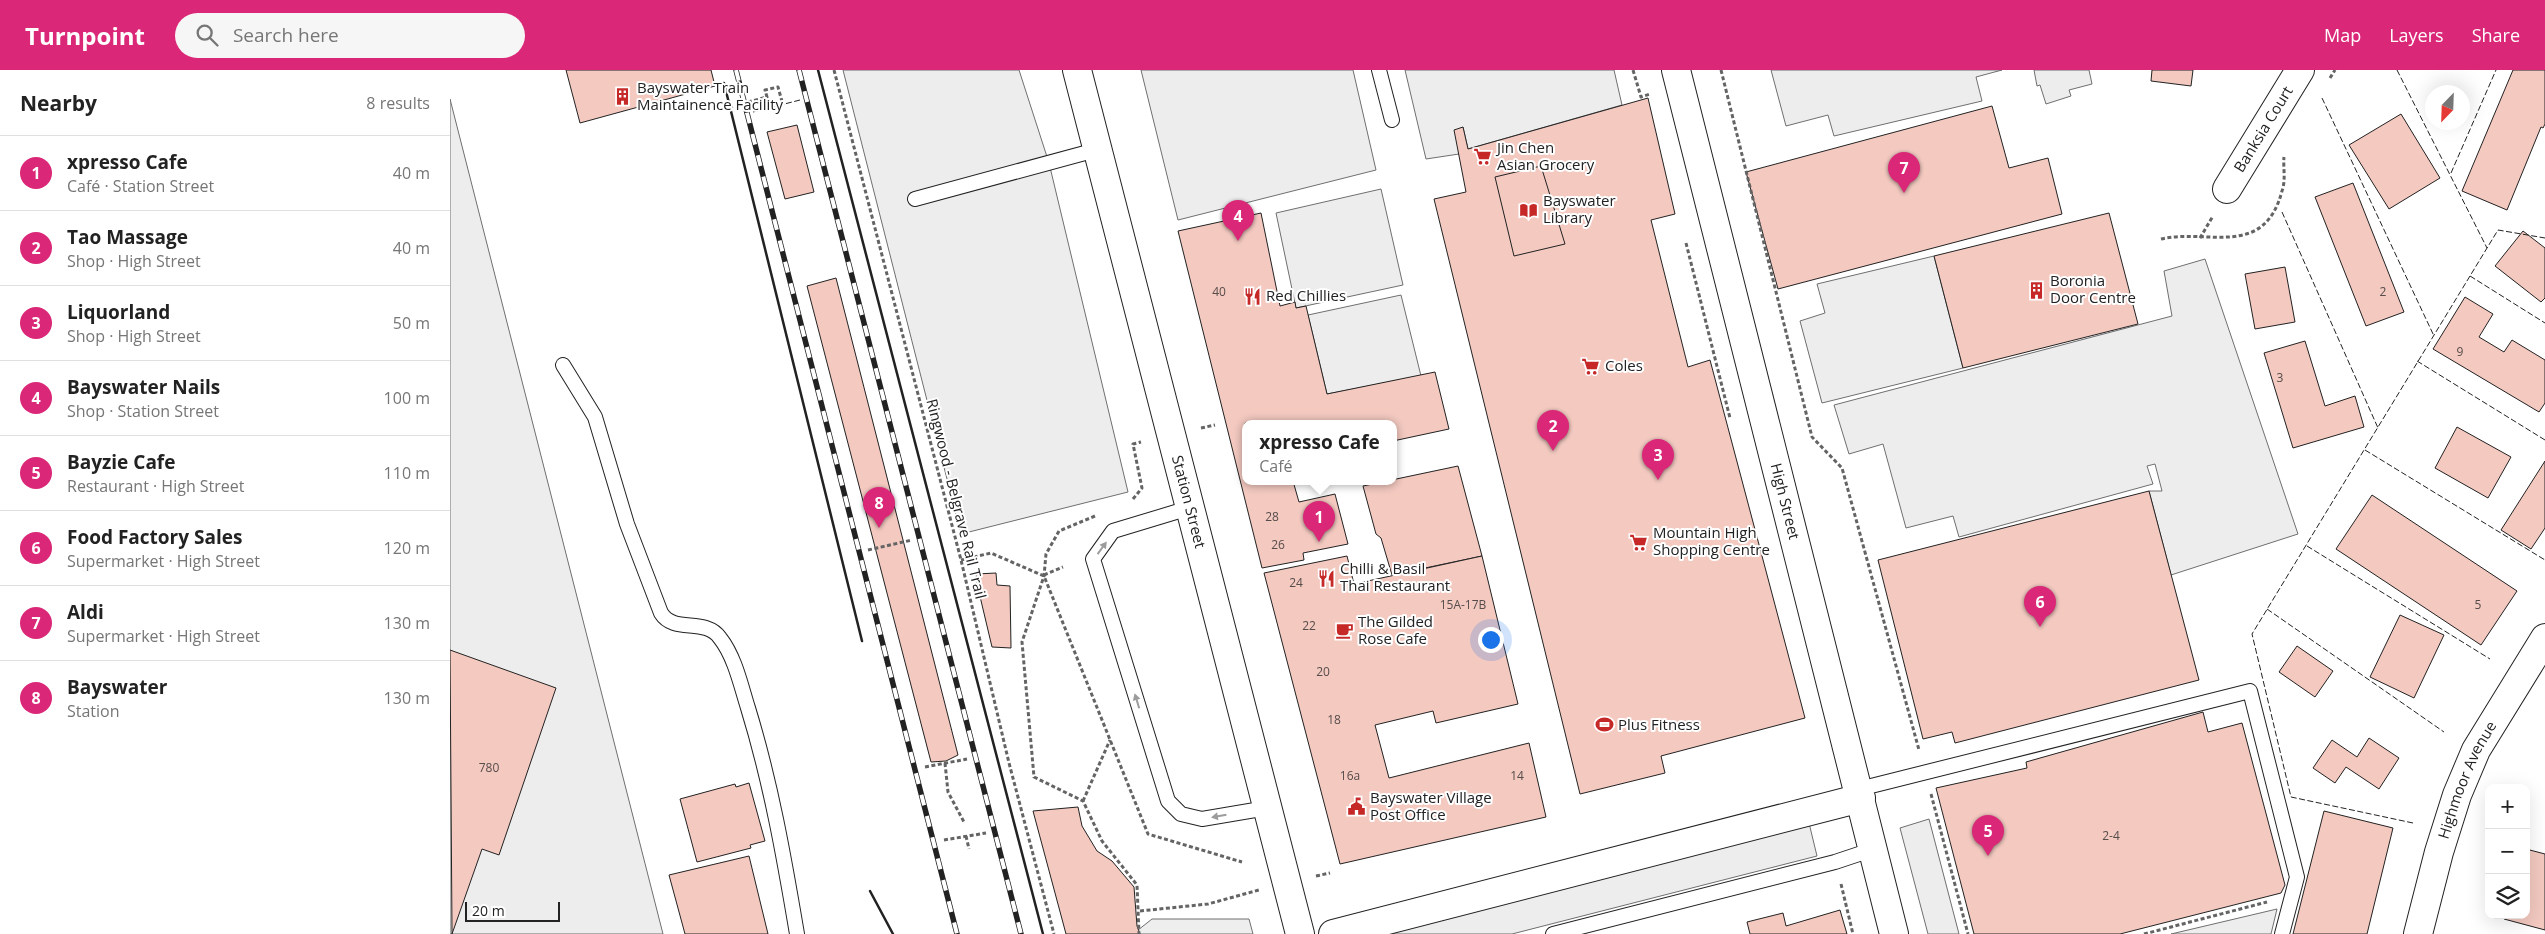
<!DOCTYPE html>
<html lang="en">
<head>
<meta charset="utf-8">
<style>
  :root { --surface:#fff; --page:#f6f6f6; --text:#222; --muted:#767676; --line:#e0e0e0; --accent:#db2777 }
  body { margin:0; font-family:"Open Sans",sans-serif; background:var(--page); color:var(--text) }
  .controls { position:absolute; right:15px; bottom:15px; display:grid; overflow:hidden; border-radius:10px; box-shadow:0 5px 20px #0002 }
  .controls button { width:45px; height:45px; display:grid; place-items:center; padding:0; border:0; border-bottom:1px solid var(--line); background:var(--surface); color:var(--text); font:25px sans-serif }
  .compass { position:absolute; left:1975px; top:15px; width:45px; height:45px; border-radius:50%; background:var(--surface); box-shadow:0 5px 20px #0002; rotate:203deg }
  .scale { position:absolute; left:15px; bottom:12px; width:95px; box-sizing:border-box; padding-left:5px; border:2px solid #222; border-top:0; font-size:14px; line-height:18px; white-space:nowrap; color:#222; -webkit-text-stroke:4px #fff; paint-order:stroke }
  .you { position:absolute; left:1040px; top:569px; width:18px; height:18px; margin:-12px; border:4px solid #fff; border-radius:50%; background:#1a73e8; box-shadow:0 0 0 8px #1a73e833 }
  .badge { display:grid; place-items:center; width:32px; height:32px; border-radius:50%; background:var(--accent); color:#fff; font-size:16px; font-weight:700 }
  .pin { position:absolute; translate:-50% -41px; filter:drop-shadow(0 1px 2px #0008) }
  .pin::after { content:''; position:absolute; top:26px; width:18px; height:15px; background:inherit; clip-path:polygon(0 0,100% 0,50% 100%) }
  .popup { position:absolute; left:792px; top:350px; width:155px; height:65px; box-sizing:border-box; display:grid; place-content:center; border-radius:10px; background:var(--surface); filter:drop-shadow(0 1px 4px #0005); font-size:16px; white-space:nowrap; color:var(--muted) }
  .popup b { font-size:19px; color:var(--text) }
  .popup::after { content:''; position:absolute; left:50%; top:100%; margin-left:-10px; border:10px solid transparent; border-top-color:var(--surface) }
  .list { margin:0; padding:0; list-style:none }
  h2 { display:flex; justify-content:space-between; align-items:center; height:65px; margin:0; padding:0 20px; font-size:21px }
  h2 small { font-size:16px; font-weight:400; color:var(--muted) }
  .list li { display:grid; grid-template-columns:32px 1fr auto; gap:15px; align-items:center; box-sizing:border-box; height:75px; padding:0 20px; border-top:1px solid var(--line) }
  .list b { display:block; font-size:19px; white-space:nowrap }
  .list p { margin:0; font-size:16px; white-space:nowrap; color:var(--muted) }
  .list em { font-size:16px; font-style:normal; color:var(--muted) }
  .icon { flex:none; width:28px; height:28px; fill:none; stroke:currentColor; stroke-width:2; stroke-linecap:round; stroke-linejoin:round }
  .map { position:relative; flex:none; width:2095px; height:864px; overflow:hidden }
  header { display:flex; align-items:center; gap:30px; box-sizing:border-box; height:70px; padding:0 25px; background:var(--accent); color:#fff }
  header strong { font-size:24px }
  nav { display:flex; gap:28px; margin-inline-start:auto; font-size:18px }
  .search { width:350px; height:45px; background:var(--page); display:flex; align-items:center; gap:12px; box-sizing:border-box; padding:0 18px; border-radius:28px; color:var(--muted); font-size:19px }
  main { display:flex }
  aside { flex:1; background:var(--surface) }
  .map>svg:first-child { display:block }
  .green { fill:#eee; stroke:#6f6f6f }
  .parking { fill:#ededed; stroke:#6f6f6f }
  .building { fill:#f3c9c0; stroke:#222 }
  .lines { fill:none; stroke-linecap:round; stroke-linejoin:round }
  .service-casing { stroke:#222; stroke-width:16 }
  .minor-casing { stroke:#222; stroke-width:30 }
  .secondary-casing { stroke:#222; stroke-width:30 }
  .path { stroke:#646464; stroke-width:3; stroke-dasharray:4 2.5; stroke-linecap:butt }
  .service { stroke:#fff; stroke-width:14 }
  .minor { stroke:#fff; stroke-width:28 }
  .secondary { stroke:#fff; stroke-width:28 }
  .rail-casing { stroke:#222; stroke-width:5.5 }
  .rail { stroke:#fff; stroke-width:4; stroke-dasharray:11; stroke-linecap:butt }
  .fence { stroke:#222; stroke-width:1; stroke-dasharray:6 2.5; stroke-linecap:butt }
  .wall { stroke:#222; stroke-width:2.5 }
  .oneway { fill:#9c9c9c }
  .labels { text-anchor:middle; stroke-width:4; stroke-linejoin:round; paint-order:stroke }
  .number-label { font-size:12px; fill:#564c4a }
  .poi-label { font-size:15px; fill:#222; stroke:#fff; text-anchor:start }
  .street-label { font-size:15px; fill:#222; stroke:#fff }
</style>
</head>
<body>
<header>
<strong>Turnpoint</strong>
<div class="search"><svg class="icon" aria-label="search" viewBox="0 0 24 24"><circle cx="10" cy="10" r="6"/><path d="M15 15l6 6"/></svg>Search here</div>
<nav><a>Map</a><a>Layers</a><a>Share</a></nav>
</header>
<main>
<aside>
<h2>Nearby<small>8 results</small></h2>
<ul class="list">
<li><span class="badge">1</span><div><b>xpresso Cafe</b><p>Café · Station Street</p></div><em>40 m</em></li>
<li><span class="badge">2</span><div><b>Tao Massage</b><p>Shop · High Street</p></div><em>40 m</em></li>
<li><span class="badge">3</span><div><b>Liquorland</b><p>Shop · High Street</p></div><em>50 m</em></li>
<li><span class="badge">4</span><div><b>Bayswater Nails</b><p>Shop · Station Street</p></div><em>100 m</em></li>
<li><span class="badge">5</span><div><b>Bayzie Cafe</b><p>Restaurant · High Street</p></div><em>110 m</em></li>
<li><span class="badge">6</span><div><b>Food Factory Sales</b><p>Supermarket · High Street</p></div><em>120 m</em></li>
<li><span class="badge">7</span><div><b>Aldi</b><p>Supermarket · High Street</p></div><em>130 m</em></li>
<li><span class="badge">8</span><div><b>Bayswater</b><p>Station</p></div><em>130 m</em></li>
</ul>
</aside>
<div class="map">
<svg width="2095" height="864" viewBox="0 0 2095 864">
  <rect width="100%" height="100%" fill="#fff"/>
  <polygon class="green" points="702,849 799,849 803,864 683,864"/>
  <g class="parking">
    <polygon points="393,0 569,0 599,93 678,422 511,464"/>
    <polygon points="691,0 903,0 926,100 728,150"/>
    <polygon points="955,0 1164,0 1172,35 1018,79 1013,57 1009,84 976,89"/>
    <polygon points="1321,0 1552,0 1526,7 1532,31 1384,66 1378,45 1336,56"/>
    <polygon points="1584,0 1639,0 1642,14 1619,20 1621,26 1596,34 1590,15 1587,16"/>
    <polygon points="0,29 213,864 0,864"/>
    <polygon points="931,119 953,215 846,238 826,143"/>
    <polygon points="1484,186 1513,298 1372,333 1350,251 1375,243 1367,214"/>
    <polygon points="1755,189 1848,464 1721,505 1699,421 1712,421 1705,394 1697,396 1703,414 1509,467 1503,446 1456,458 1433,374 1399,384 1384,335 1722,246 1714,201"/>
    <polygon points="951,225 971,306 877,324 858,245"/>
    <polygon points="1479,749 1509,864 1478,864 1450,758"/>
    <polygon points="1359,753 1367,786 1062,864 933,864"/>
    <polygon points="1827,839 1821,864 1721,864"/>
  </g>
  <g class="building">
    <polygon points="116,0 261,0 265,16 130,53"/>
    <polygon points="1702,0 1743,0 1741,16 1701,11"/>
    <polygon points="2063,0 2095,0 2095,54 2093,58 2091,57 2057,140 2012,121"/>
    <polygon points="1198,28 1225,144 1201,150 1238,297 1260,290 1355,648 1211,686 1215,703 1130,724 984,129 1016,122 1004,60 1013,57 1018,79"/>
    <polygon points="1542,36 1559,98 1598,88 1612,144 1328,219 1296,102"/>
    <polygon points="1951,44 1990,108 1939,139 1899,75"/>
    <polygon points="347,55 364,122 335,129 317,62"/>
    <polygon points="1091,96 1115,174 1064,186 1045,107"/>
    <polygon points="1903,113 1954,242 1916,256 1865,127"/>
    <polygon points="811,143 830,236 845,232 846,238 856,236 877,324 985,302 999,359 943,371 943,353 795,353 795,411 843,411 849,432 885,424 898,474 853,483 854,490 812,498 728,161"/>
    <polygon points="1659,143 1688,254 1513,298 1484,186"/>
    <polygon points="2073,161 2095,178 2095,228 2091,232 2045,196"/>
    <polygon points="1835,197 1845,252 1805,259 1795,204"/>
    <polygon points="386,208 508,685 496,691 481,692 357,216"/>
    <polygon points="2015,227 2043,244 2029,267 2054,282 2062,270 2095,290 2095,333 2089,342 1983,279"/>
    <polygon points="1855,271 1875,336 1905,326 1914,357 1843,378 1814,283"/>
    <polygon points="2007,357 2061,387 2038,428 1985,398"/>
    <polygon points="2095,391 2095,458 2081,479 2051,460"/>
    <polygon points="1008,396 1032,486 942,505 931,468 926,464 913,416"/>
    <polygon points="1699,421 1749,610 1505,673 1502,662 1473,669 1428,490"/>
    <polygon points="1922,425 2067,521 2031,575 1886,479"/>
    <polygon points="897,486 904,514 1032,486 1068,634 986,653 983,641 925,655 939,708 1079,673 1096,747 890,794 814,503"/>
    <polygon points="546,503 547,515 560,516 561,578 542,577 528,518 526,504"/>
    <polygon points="1950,545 1994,565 1964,628 1920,607"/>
    <polygon points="1847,576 1883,601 1865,627 1829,602"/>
    <polygon points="0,580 106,618 49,785 32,779 2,864"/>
    <polygon points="1753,642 1758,662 1792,653 1835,815 1831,823 1670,864 1524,864 1486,718 1577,698 1576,692"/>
    <polygon points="1919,668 1949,688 1929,719 1896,697 1885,713 1863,698 1882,670 1907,687"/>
    <polygon points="299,713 315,771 300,775 301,778 247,792 230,729 285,714 286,717"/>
    <polygon points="628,737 632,756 647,781 662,791 684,817 687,856 690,864 616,864 583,741"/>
    <polygon points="1874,741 1943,758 1917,864 1843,864"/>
    <polygon points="2076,779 2095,784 2095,860 2054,849 2055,845 2076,845"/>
    <polygon points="299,786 318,864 235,864 219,805"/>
    <polygon points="1390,840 1397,864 1300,864 1297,852 1333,843 1336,856"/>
  </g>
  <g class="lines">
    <defs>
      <g id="service">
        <polyline points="929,0 942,50"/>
        <polyline points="465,129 646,80"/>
        <path d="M113 295 145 347 177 454 211 543C224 564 255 547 270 568 285 587 291 616 298 638 321 713 334 787 347 864"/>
        <polyline points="739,438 663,461 643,489 718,731 731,744 752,749 817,738"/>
        <polyline points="1409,719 1800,621 1847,807 1832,864"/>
        <polyline points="1103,864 1385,792 1424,779"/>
      </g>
      <g id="minor">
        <path id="s1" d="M1226 0 1444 864"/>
        <path id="s2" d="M1777 119 1850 0"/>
        <polyline points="883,864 1411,728"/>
        <path id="s3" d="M1968 864 1989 782 2007 725 2026 680 2095 568"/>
      </g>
      <g id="secondary">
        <path id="s4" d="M627 0 850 864"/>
      </g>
    </defs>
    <use href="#service" class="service-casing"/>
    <use href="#minor" class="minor-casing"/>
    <use href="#secondary" class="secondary-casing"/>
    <g class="path">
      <polyline points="384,0 511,490 559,693 604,864"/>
      <polyline points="1183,0 1191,27 1200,24"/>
      <polyline points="1271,0 1362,367 1392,398 1469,680"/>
      <polyline points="1880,8 1885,0"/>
      <polyline points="279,37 317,27 315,20 328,17 333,35"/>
      <polyline points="1750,168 1763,146"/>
      <path d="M1711 169C1756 158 1814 190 1832 121 1836 110 1833 98 1834 87"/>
      <polyline points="1236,173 1280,348"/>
      <polyline points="751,358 765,355"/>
      <polyline points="683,429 692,418 683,374 691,372"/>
      <polyline points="645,446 609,461 596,484 594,506 572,572 584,707 633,731 652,771 687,815 689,864"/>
      <polyline points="418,480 462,470"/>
      <polyline points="511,490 541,483 594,506 698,764 792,792"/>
      <polyline points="594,505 613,497"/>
      <polyline points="495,693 498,722 514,752"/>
      <polyline points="475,697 517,689"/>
      <polyline points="1481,724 1518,864"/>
      <polyline points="633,731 660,670"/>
      <polyline points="516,766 519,779"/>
      <polyline points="494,770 536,763"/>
      <polyline points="866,806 880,803"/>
      <polyline points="1391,814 1403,864"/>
      <polyline points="690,841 758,834 809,820"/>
      <polyline points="1694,864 1817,832"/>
    </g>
    <use href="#service" class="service"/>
    <use href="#minor" class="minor"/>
    <use href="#secondary" class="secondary"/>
    <defs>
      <g id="rail">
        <polyline points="286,0 507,864"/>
        <polyline points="349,0 571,864"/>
      </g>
    </defs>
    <use href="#rail" class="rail-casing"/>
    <use href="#rail" class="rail"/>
    <g class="fence">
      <polyline points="1947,0 2037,178"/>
      <polyline points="1872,28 1984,266"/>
      <polyline points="303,42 350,30"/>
      <polyline points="2001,103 2046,0"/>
      <polyline points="1832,142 1928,358"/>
      <polyline points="2020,206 2095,253"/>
      <polyline points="1967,291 2095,370"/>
      <polyline points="1915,380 2095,490"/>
      <polyline points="1857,476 2040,589"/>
      <polyline points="1817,539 1994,662"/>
      <polyline points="1963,753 1841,727 1802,564 2048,160 2095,168"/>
    </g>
    <g class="wall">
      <polyline points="368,0 593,864"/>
      <polyline points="264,14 274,13 412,571"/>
      <polyline points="420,821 443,864"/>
    </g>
  </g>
  <defs><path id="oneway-solid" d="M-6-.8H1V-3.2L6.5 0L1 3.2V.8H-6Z" transform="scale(1.25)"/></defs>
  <g class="oneway">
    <use href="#oneway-solid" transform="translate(652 478) rotate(-54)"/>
    <use href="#oneway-solid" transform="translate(687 631) rotate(-107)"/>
    <use href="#oneway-solid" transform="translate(769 746) rotate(170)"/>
  </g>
  <defs>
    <symbol id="building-bare" viewBox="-9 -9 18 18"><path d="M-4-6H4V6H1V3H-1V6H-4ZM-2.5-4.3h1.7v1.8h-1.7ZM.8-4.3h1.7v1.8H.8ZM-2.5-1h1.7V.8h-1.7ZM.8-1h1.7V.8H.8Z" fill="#c62828" stroke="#fff" stroke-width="2.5" paint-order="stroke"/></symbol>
    <symbol id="supermarket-bare" viewBox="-9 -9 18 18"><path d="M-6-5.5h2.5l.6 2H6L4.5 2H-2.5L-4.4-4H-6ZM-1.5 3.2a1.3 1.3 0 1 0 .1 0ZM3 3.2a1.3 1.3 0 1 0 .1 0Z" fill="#c62828" stroke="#fff" stroke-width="2.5" paint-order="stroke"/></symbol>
    <symbol id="library-bare" viewBox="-9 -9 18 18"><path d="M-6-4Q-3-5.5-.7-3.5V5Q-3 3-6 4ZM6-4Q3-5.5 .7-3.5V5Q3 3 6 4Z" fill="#c62828" stroke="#fff" stroke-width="2.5" paint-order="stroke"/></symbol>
    <symbol id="restaurant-bare" viewBox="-9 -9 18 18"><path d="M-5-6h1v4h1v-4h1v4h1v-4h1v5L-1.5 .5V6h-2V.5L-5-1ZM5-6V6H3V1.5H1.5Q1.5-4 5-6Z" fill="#c62828" stroke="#fff" stroke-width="2.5" paint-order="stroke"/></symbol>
    <symbol id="cafe-bare" viewBox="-9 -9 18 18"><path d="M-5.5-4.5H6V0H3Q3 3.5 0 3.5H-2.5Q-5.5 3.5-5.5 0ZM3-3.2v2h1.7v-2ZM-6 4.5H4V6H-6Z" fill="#c62828" stroke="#fff" stroke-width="2.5" paint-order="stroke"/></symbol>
    <symbol id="stadium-bare" viewBox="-9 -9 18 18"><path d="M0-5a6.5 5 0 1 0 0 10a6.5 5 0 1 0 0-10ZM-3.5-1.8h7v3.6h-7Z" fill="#c62828" stroke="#fff" stroke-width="2.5" paint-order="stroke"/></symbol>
    <symbol id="civic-bare" viewBox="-9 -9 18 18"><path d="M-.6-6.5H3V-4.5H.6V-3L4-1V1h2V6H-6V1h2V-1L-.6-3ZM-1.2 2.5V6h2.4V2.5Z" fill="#c62828" stroke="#fff" stroke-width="2.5" paint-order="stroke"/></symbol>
  </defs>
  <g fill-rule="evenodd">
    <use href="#building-bare" x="160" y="14" width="25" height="25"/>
    <use href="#supermarket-bare" x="1020" y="74" width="25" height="25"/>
    <use href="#library-bare" x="1066" y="128" width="25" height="25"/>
    <use href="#building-bare" x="1574" y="208" width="25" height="25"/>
    <use href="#restaurant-bare" x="790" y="214" width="25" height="25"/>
    <use href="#supermarket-bare" x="1128" y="284" width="25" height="25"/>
    <use href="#supermarket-bare" x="1176" y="460" width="25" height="25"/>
    <use href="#restaurant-bare" x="864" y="496" width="25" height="25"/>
    <use href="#cafe-bare" x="882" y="548" width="25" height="25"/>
    <use href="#stadium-bare" x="1142" y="642" width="25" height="25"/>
    <use href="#civic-bare" x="894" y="724" width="25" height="25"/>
  </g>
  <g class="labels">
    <g class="number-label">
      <text x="769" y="226">40</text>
      <text x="1933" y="226">2</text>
      <text x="2010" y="286">9</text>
      <text x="1830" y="312">3</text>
      <text x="822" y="451">28</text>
      <text x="828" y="479">26</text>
      <text x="846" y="517">24</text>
      <text x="1013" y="539">15A-17B</text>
      <text x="2028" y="539">5</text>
      <text x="859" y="560">22</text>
      <text x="873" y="606">20</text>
      <text x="884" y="654">18</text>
      <text x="39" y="702">780</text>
      <text x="900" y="710">16a</text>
      <text x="1067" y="710">14</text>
      <text x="1661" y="770">2-4</text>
    </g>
    <g class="poi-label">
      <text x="187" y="23">Bayswater Train<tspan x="187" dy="17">Maintainence Facility</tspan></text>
      <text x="1047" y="83">Jin Chen<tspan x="1047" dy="17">Asian Grocery</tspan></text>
      <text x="1093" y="136">Bayswater<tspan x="1093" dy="17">Library</tspan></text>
      <text x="1600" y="216">Boronia<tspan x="1600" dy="17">Door Centre</tspan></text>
      <text x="816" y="231">Red Chillies</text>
      <text x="1155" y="301">Coles</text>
      <text x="1203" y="468">Mountain High<tspan x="1203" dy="17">Shopping Centre</tspan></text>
      <text x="890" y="504">Chilli &amp; Basil<tspan x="890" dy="17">Thai Restaurant</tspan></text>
      <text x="908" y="557">The Gilded<tspan x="908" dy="17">Rose Cafe</tspan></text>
      <text x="1168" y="660">Plus Fitness</text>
      <text x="920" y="733">Bayswater Village<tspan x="920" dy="17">Post Office</tspan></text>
    </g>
    <g class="street-label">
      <text dy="5" stroke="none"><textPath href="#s2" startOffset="70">Banksia Court</textPath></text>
      <text transform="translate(506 429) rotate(76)" y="5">Ringwood - Belgrave Rail Trail</text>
      <text dy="5" stroke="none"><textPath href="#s4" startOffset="446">Station Street</textPath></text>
      <text dy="5" stroke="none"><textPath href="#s1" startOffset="445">High Street</textPath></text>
      <text dy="5" stroke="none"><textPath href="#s3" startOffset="162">Highmoor Avenue</textPath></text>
    </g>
  </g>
</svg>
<div class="controls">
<button>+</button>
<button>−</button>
<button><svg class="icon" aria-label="layers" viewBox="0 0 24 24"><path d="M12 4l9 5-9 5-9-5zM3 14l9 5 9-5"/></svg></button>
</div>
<svg class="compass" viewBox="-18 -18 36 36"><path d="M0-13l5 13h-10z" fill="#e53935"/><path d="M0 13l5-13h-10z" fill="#767676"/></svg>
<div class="scale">20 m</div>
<div class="you"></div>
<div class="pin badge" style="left:869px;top:472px">1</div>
<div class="popup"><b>xpresso Cafe</b>Café</div>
<div class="pin badge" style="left:1103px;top:381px">2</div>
<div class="pin badge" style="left:1208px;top:410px">3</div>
<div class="pin badge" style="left:788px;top:171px">4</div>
<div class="pin badge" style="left:1538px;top:786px">5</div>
<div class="pin badge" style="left:1590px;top:557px">6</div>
<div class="pin badge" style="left:1454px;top:123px">7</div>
<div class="pin badge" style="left:429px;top:458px">8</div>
</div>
</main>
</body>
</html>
